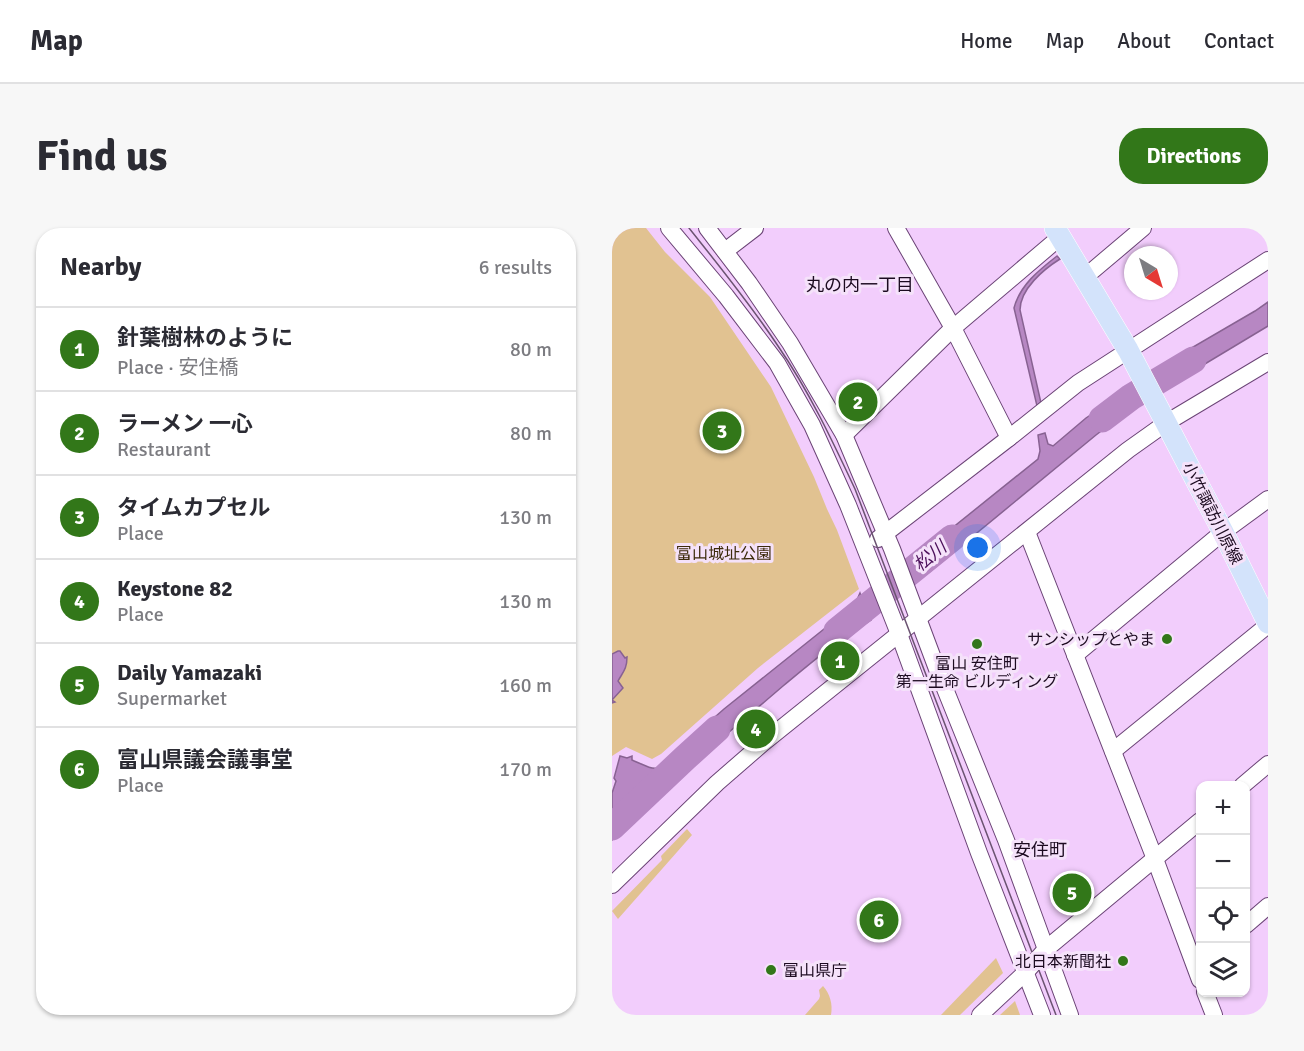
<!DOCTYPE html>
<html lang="en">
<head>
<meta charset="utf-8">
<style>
  :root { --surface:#fff; --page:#f7f7f7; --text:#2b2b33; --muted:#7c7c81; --line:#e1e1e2; --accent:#327719 }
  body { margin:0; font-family:Signika,"Noto Sans JP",sans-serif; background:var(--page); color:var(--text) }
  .controls { position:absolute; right:18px; bottom:18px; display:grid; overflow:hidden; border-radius:12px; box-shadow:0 2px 4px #0004 }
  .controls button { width:54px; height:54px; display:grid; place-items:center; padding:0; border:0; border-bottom:2px solid var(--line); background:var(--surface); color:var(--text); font:30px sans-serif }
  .compass { position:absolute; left:512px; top:18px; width:54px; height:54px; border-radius:50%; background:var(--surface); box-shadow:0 2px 4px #0004; rotate:142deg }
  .you { position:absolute; left:366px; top:320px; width:21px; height:21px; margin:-15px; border:4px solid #fff; border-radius:50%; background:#1a73e8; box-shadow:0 0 0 9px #1a73e833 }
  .badge { display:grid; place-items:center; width:39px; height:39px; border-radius:50%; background:var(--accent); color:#fff; font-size:20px; font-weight:700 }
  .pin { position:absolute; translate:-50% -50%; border:3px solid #fff; box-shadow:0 2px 6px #0006 }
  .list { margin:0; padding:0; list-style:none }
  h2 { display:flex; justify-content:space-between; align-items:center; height:78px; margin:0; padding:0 24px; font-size:26px }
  h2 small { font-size:20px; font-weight:400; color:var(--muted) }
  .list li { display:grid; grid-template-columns:39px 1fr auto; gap:18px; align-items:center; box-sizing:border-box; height:84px; padding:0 24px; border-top:2px solid var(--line) }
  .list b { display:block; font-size:22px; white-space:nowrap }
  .list p { margin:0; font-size:20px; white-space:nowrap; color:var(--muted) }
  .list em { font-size:20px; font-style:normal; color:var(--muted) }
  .icon { flex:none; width:33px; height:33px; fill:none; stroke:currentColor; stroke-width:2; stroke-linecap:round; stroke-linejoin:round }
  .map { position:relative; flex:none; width:656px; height:787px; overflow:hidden; border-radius:24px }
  header { display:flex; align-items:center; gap:36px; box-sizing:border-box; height:84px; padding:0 30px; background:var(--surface); border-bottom:2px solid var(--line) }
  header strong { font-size:28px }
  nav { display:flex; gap:33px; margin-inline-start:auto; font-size:21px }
  .intro { display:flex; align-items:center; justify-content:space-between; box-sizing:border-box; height:144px; padding:0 36px }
  h1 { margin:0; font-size:42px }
  .button { padding:15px 27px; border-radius:24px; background:var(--accent); color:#fff; font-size:21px; font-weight:700 }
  main { display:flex; gap:36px; padding:0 36px }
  aside { flex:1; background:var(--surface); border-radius:24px; box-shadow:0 2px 4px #0004 }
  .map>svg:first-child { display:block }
  .green { fill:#e1c291 }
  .water { fill:#b787c3; stroke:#886292; stroke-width:1.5 }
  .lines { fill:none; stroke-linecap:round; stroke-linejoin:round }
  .river { stroke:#b787c3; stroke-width:27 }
  .minor-casing { stroke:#6b4476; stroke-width:18 }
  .major-casing { stroke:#fff; stroke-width:22 }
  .minor { stroke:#fff; stroke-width:16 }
  .major { stroke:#d3e3fb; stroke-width:21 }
  .tram { stroke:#6b5371; stroke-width:1.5 }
  .poi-dot { fill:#327719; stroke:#f5e2fa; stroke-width:2 }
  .labels { text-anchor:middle; stroke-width:6; stroke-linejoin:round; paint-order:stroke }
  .street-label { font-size:16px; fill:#1c0b20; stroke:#f5e2fa }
  .park-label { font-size:16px; fill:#3b2a0a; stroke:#f5e2fa }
  .poi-label { font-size:16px; fill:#1c0b20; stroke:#f5e2fa; text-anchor:end }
  .neighbourhood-label { font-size:18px; fill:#1c0b20; stroke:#f5e2fa }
  .water-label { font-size:18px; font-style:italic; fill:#4b0f5a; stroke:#f5e2fa }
</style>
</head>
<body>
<header>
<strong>Map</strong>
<nav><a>Home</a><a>Map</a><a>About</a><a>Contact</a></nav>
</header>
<div class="intro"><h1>Find us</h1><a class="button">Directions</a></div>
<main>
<aside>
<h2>Nearby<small>6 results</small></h2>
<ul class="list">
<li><span class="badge">1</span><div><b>針葉樹林のように</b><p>Place · 安住橋</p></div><em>80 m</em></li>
<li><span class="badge">2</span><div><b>ラーメン 一心</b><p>Restaurant</p></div><em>80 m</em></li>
<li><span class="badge">3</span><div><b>タイムカプセル</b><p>Place</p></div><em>130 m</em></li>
<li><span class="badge">4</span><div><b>Keystone 82</b><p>Place</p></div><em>130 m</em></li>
<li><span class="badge">5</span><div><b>Daily Yamazaki</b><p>Supermarket</p></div><em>160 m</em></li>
<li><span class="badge">6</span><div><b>富山県議会議事堂</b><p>Place</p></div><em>170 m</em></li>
</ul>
</aside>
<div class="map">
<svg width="656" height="787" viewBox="0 0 656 787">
  <rect width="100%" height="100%" fill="#f2cdfc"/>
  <g class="green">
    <polygon points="0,0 34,0 53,24 98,69 159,159 202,249 215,281 225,302 247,361 146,440 49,526 40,531 14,519 0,528"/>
    <polygon points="75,601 80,607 6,691 0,683 50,632 49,628"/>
    <polygon points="384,730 391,745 348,787 329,787"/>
    <path d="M211 758C218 766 221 776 219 787H193L207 771 208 768 207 762Z"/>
    <polygon points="403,773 408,787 388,787"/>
  </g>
  <g class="water">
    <path d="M445 28 448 31C432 41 408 61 408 82L429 175 425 178 402 80C408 57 427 42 445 28Z"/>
    <polygon points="656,74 656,98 558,157 556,154 554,155 546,144 570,128 569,126 643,83"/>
    <polygon points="516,162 521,173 519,174 521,179 484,207 315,346 309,325 426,231 428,223 426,207 433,205 436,216 441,218 474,190"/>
    <path d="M248 365 259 392C227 411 200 434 171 458 142 483 113 507 84 533L70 518 112 481 237 381 244 374Z"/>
    <path d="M6 423H8L13 430 15 429C15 441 11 444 6 453L11 460 0 472 3 474 0 475V426Z"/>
    <path d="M63 526 77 540 57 557 0 612V565L4 553 2 550 8 528 15 530 20 528V532C43 542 45 546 63 526Z"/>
  </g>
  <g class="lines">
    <g class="river">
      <polyline points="490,191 519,169 581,132"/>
      <polyline points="225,403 340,310"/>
      <polyline points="0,599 73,530 105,501"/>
    </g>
    <defs>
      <g id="minor">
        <polyline points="57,0 114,68 165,135 200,197 236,277 287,406 367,625 430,787"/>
        <polyline points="95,0 137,55 178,115 232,207 280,321 325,441 394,612 458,787"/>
        <polyline points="284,0 341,100 397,210"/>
        <polyline points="113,23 143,0"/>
        <polyline points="473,49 531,0"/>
        <polyline points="232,207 341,100 448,9"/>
        <polyline points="415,304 543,631 588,752"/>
        <polyline points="266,311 397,210 466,155 656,32"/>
        <polyline points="463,427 611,304 656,271"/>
        <polyline points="501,523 656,397"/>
        <polyline points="630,558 656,536"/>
        <polyline points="0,657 105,555 151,515 516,222 554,195 656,134"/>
        <polyline points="634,697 656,678"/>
        <polyline points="593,764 602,787"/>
        <polyline points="368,787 414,744 434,721 588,593"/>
      </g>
      <polyline id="major" points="443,0 516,122 611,304 656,395"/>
    </defs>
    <use href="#minor" class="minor-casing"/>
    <use href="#major" class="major-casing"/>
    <use href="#minor" class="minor"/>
    <use href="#major" class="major"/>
    <path class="tram" d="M77 0C108 39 139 77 166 118 197 163 220 212 243 261L444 787"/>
  </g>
  <g class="poi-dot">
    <circle cx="555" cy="411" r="6"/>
    <circle cx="365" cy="416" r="6"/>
    <circle cx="511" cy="733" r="6"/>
    <circle cx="159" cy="742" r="6"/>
  </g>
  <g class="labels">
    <g class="street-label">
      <text transform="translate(601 285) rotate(63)" y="6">小竹諏訪川原線</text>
    </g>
    <g class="park-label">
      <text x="112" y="331">富山城址公園</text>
    </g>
    <g class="poi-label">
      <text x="543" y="417">サンシップとやま</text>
      <text x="365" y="441" text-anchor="middle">富山 安住町<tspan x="365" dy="18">第一生命 ビルディング</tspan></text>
      <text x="499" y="739">北日本新聞社</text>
      <text x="171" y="748" text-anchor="start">富山県庁</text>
    </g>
    <g class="neighbourhood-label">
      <text x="248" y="63">丸の内一丁目</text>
      <text x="428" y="628">安住町</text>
    </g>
    <g class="water-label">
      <text transform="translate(318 328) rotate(-39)" y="6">松川</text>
    </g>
  </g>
</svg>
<div class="controls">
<button>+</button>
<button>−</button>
<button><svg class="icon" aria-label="locate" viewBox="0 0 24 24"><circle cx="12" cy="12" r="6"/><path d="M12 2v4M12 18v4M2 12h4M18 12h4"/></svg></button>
<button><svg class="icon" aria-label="layers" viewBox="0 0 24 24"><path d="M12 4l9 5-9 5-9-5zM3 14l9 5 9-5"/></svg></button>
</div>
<svg class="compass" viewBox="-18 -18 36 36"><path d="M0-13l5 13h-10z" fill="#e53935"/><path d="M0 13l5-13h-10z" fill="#7c7c81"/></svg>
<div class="you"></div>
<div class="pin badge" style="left:228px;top:433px">1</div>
<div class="pin badge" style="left:246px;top:174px">2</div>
<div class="pin badge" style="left:110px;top:203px">3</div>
<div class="pin badge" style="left:144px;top:501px">4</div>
<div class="pin badge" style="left:460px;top:665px">5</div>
<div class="pin badge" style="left:267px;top:692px">6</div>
</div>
</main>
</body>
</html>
